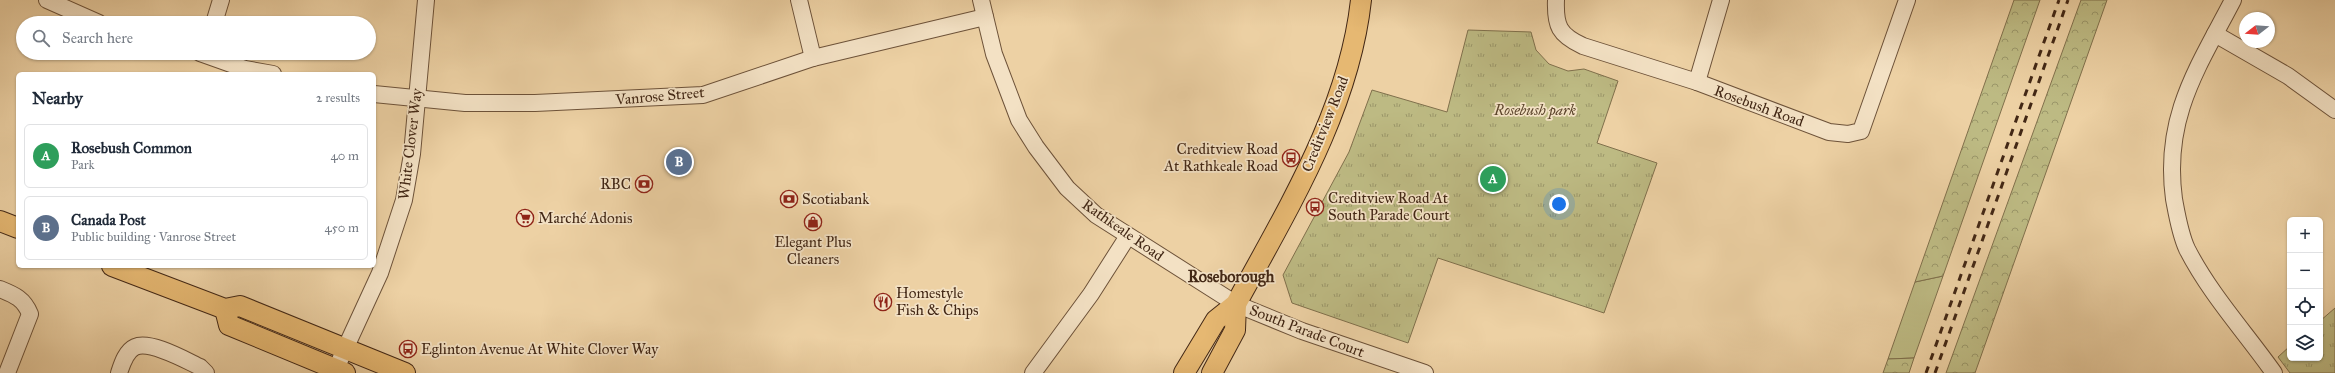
<!DOCTYPE html>
<html lang="en">
<head>
<meta charset="utf-8">
<style>
  :root { --surface:#fff; --page:#f2f2f3; --text:#1f2937; --muted:#747a83; --line:#e0e1e3; --accent:#8f2418 }
  body { margin:0; font-family:"IM FELL Great Primer",serif; background:var(--page); color:var(--text) }
  .controls { position:absolute; right:12px; bottom:12px; display:grid; overflow:hidden; border-radius:6px; box-shadow:0 1px 3px #0004 }
  .controls button { width:36px; height:36px; display:grid; place-items:center; padding:0; border:0; border-bottom:1px solid var(--line); background:var(--surface); color:var(--text); font:20px sans-serif }
  .compass { position:absolute; left:2239px; top:12px; width:36px; height:36px; border-radius:50%; background:var(--surface); box-shadow:0 1px 3px #0004; rotate:253deg }
  .you { position:absolute; left:1559px; top:204px; width:14px; height:14px; margin:-10px; border:3px solid #fff; border-radius:50%; background:#1a73e8; box-shadow:0 0 0 6px #1a73e833 }
  .badge { display:grid; place-items:center; width:26px; height:26px; border-radius:50%; background:var(--accent); color:#fff; font-size:13px; font-weight:700 }
  .pin { position:absolute; translate:-50% -50%; border:2px solid #fff; box-shadow:0 1px 4px #0006 }
  .list { margin:0; padding:0; list-style:none }
  h2 { display:flex; justify-content:space-between; align-items:center; height:52px; margin:0; padding:0 16px; font-size:17px }
  h2 small { font-size:13px; font-weight:400; color:var(--muted) }
  .list li { display:grid; grid-template-columns:26px 1fr auto; gap:12px; align-items:center; box-sizing:border-box; height:64px; margin:0 8px 8px; padding:0 8px; border:1px solid var(--line); border-radius:6px }
  .list b { display:block; font-size:15px; white-space:nowrap }
  .list p { margin:0; font-size:13px; white-space:nowrap; color:var(--muted) }
  .list em { font-size:13px; font-style:normal; color:var(--muted) }
  .icon { flex:none; width:22px; height:22px; fill:none; stroke:currentColor; stroke-width:2; stroke-linecap:round; stroke-linejoin:round }
  .map { position:relative; flex:none; width:2335px; height:373px; overflow:hidden }
  .search { position:absolute; background:var(--surface); box-shadow:0 1px 3px #0004; left:16px; top:16px; width:360px; height:44px; display:flex; align-items:center; gap:10px; box-sizing:border-box; padding:0 14px; border-radius:22px; color:var(--muted); font-size:15px }
  .panel { position:absolute; background:var(--surface); box-shadow:0 1px 3px #0004; left:16px; top:72px; width:360px; height:196px; border-radius:6px }
  .map>svg:first-child { display:block }
  .grass { fill:#bdba83; stroke:#80704c }
  .forest { fill:url(#forest-crowns); stroke:#80704c }
  .park { fill:url(#park-tufts); stroke:#80704c }
  .lines { fill:none; stroke-linecap:round; stroke-linejoin:round }
  .minor-casing { stroke:#6d5239; stroke-width:18 }
  .major-casing { stroke:#422715; stroke-width:22 }
  .minor { stroke:#f3e1c4; stroke-width:16 }
  .major { stroke:#e6b872; stroke-width:20 }
  .rail { stroke:#422715; stroke-width:3; stroke-dasharray:7 7; stroke-linecap:butt }
  .labels { text-anchor:middle; stroke-width:3.5; stroke-linejoin:round; paint-order:stroke }
  .street-label { font-size:15px; fill:#422715; stroke:#f3e1c4 }
  .park-label { font-size:15px; font-style:italic; fill:#5b442b; stroke:#f3e1c4 }
  .poi-label { font-size:15px; fill:#422715; stroke:#f3e1c4; text-anchor:start }
  .neighbourhood-label { font-size:16px; font-weight:bold; fill:#422715; stroke:#f3e1c4 }
</style>
</head>
<body>
<div class="map">
<svg width="2335" height="373" viewBox="0 0 2335 373">
  <defs>
    <pattern id="forest-crowns" width="20" height="18" patternUnits="userSpaceOnUse"><rect width="20" height="18" fill="#bdba83"/><path d="M2 6a3 3 0 1 1 6 0M12 15a3 3 0 1 1 6 0" fill="none" stroke="#9b976a"/></pattern>
    <pattern id="park-tufts" width="24" height="20" patternUnits="userSpaceOnUse"><rect width="24" height="20" fill="#bdba83"/><path d="M3 7l-1-3M5 7V3M7 7l1-3M15 17l-1-3M17 17v-4M19 17l1-3" fill="none" stroke="#9b976a"/></pattern>
  </defs>
  <rect width="100%" height="100%" fill="#edd1a4"/>
  <filter id="stains"><feTurbulence type="fractalNoise" baseFrequency=".005" numOctaves="4"/><feColorMatrix values="0 0 0 0 .2 0 0 0 0 .09 0 0 0 0 .02 0 0 0 .5 -.17"/></filter>
  <radialGradient id="worn" r=".72"><stop offset=".6" stop-color="#630" stop-opacity="0"/><stop offset="1" stop-color="#630" stop-opacity=".3"/></radialGradient>
  <polygon class="grass" points="1943,276 1914,358 1888,359 1915,282"/>
  <g class="forest">
    <polygon points="2014,0 2040,0 1943,276 1915,282"/>
    <polygon points="2081,0 2107,0 1975,373 1946,373"/>
    <polygon points="1914,358 1909,373 1883,373 1888,359"/>
  </g>
  <g class="park">
    <polygon points="1468,30 1531,32 1536,50 1549,64 1568,71 1584,69 1618,81 1597,143 1657,163 1604,313 1438,258 1408,343 1292,303 1283,275 1349,152 1372,90 1447,112"/>
    <polygon points="2335,308 2335,373 2290,373 2278,357 2290,346 2290,358 2320,358 2320,321"/>
  </g>
  <g class="lines">
    <defs>
      <g id="minor">
        <polyline points="47,0 99,23"/>
        <polyline points="799,0 813,58"/>
        <polyline points="981,0 994,54 1019,120 1036,147 1067,188 1096,215 1236,304 1302,331 1425,373"/>
        <path d="M1556 0C1555 26 1559 35 1583 46L1697 82 1829 132 1848 134 1861 131 1907 0"/>
        <path d="M2233 0C2197 69 2163 118 2174 199 2177 215 2180 234 2187 249 2210 294 2245 332 2274 373"/>
        <polyline points="214,23 221,0"/>
        <polyline points="2215,34 2288,76 2335,110"/>
        <polyline points="200,53 245,69 273,74"/>
        <polyline points="1697,82 1721,0"/>
        <polyline points="374,94 465,103 535,103 703,95 813,58 985,17"/>
        <path d="M0 289C15 295 24 299 30 314L7 373"/>
        <path d="M119 373C122 364 126 351 135 347 150 340 185 360 200 367L206 373"/>
        <polyline points="334,373 380,273 404,200 412,154 426,0"/>
        <polyline points="1033,373 1091,294 1128,236"/>
      </g>
      <g id="major">
        <polyline points="0,221 18,228"/>
        <polyline points="112,266 225,309 240,306 405,373"/>
        <polyline points="225,309 229,325 345,373"/>
        <path d="M1184 373 1216 320 1236 304C1288 208 1349 110 1361 0"/>
        <polyline points="1212,373 1235,330 1236,304"/>
      </g>
    </defs>
    <use href="#minor" class="minor-casing"/>
    <use href="#major" class="major-casing"/>
    <use href="#minor" class="minor"/>
    <use href="#major" class="major"/>
    <g class="rail">
      <polyline points="1926,373 2059,0"/>
      <polyline points="1935,373 2068,0"/>
    </g>
  </g>
  <defs>
    <symbol id="bus-ring" viewBox="-11 -11 22 22"><circle r="9.5" fill="#f3e1c4" stroke="#8f2418" stroke-width="1.5"/><path d="M-5-6H5V4H4V6H2V4H-2V6H-4V4H-5ZM-3.5-4V0h7V-4ZM-3.5 1.2v1.5H-2V1.2ZM2 1.2v1.5H3.5V1.2Z" fill="#8f2418"/></symbol>
    <symbol id="bank-ring" viewBox="-11 -11 22 22"><circle r="9.5" fill="#f3e1c4" stroke="#8f2418" stroke-width="1.5"/><path d="M-6-4H6V4H-6ZM0-2.3a2.3 2.3 0 1 0 0 4.6a2.3 2.3 0 1 0 0-4.6Z" fill="#8f2418"/></symbol>
    <symbol id="supermarket-ring" viewBox="-11 -11 22 22"><circle r="9.5" fill="#f3e1c4" stroke="#8f2418" stroke-width="1.5"/><path d="M-6-5.5h2.5l.6 2H6L4.5 2H-2.5L-4.4-4H-6ZM-1.5 3.2a1.3 1.3 0 1 0 .1 0ZM3 3.2a1.3 1.3 0 1 0 .1 0Z" fill="#8f2418"/></symbol>
    <symbol id="shop-ring" viewBox="-11 -11 22 22"><circle r="9.5" fill="#f3e1c4" stroke="#8f2418" stroke-width="1.5"/><path d="M-5-2.5h2.3a2.7 3.5 0 0 1 5.4 0H5L5.5 6h-11ZM-1.5-2.5h3a1.5 2.3 0 0 0-3 0Z" fill="#8f2418"/></symbol>
    <symbol id="restaurant-ring" viewBox="-11 -11 22 22"><circle r="9.5" fill="#f3e1c4" stroke="#8f2418" stroke-width="1.5"/><path d="M-5-6h1v4h1v-4h1v4h1v-4h1v5L-1.5 .5V6h-2V.5L-5-1ZM5-6V6H3V1.5H1.5Q1.5-4 5-6Z" fill="#8f2418"/></symbol>
  </defs>
  <g fill-rule="evenodd">
    <use href="#bus-ring" x="1281" y="148" width="20" height="20"/>
    <use href="#bank-ring" x="634" y="174" width="20" height="20"/>
    <use href="#bank-ring" x="779" y="189" width="20" height="20"/>
    <use href="#bus-ring" x="1305" y="197" width="20" height="20"/>
    <use href="#supermarket-ring" x="515" y="208" width="20" height="20"/>
    <use href="#shop-ring" x="803" y="212" width="20" height="20"/>
    <use href="#restaurant-ring" x="873" y="292" width="20" height="20"/>
    <use href="#bus-ring" x="398" y="339" width="20" height="20"/>
  </g>
  <g class="labels">
    <g class="street-label">
      <text transform="translate(660 96) rotate(-5)" y="5">Vanrose Street</text>
      <text transform="translate(1759 106) rotate(20)" y="5">Rosebush Road</text>
      <text transform="translate(1325 124) rotate(-68)" y="5">Creditview Road</text>
      <text transform="translate(410 144) rotate(-83)" y="5">White Clover Way</text>
      <text transform="translate(1123 230) rotate(35)" y="5">Rathkeale Road</text>
      <text transform="translate(1307 331) rotate(21)" y="5">South Parade Court</text>
    </g>
    <g class="park-label">
      <text x="1535" y="115">Rosebush park</text>
    </g>
    <g class="poi-label">
      <text x="1278" y="154" text-anchor="end">Creditview Road<tspan x="1278" dy="17">At Rathkeale Road</tspan></text>
      <text x="631" y="189" text-anchor="end">RBC</text>
      <text x="1328" y="203">Creditview Road At<tspan x="1328" dy="17">South Parade Court</tspan></text>
      <text x="802" y="204">Scotiabank</text>
      <text x="538" y="223">Marché Adonis</text>
      <text x="813" y="247" text-anchor="middle">Elegant Plus<tspan x="813" dy="17">Cleaners</tspan></text>
      <text x="896" y="298">Homestyle<tspan x="896" dy="17">Fish &amp; Chips</tspan></text>
      <text x="421" y="354">Eglinton Avenue At White Clover Way</text>
    </g>
    <g class="neighbourhood-label">
      <text x="1231" y="282">Roseborough</text>
    </g>
  </g>
  <rect width="100%" height="100%" filter="url(#stains)"/>
  <rect width="100%" height="100%" fill="url(#worn)"/>
</svg>
<div class="controls">
<button>+</button>
<button>−</button>
<button><svg class="icon" aria-label="locate" viewBox="0 0 24 24"><circle cx="12" cy="12" r="6"/><path d="M12 2v4M12 18v4M2 12h4M18 12h4"/></svg></button>
<button><svg class="icon" aria-label="layers" viewBox="0 0 24 24"><path d="M12 4l9 5-9 5-9-5zM3 14l9 5 9-5"/></svg></button>
</div>
<svg class="compass" viewBox="-18 -18 36 36"><path d="M0-13l5 13h-10z" fill="#e53935"/><path d="M0 13l5-13h-10z" fill="#747a83"/></svg>
<div class="you"></div>
<div class="pin badge" style="left:1493px;top:179px;background:#2e9e5b">A</div>
<div class="pin badge" style="left:679px;top:162px;background:#5c6f8a">B</div>
<div class="search"><svg class="icon" aria-label="search" viewBox="0 0 24 24"><circle cx="10" cy="10" r="6"/><path d="M15 15l6 6"/></svg>Search here</div>
<section class="panel">
<h2>Nearby<small>2 results</small></h2>
<ul class="list">
<li><span class="badge" style="background:#2e9e5b">A</span><div><b>Rosebush Common</b><p>Park</p></div><em>40 m</em></li>
<li><span class="badge" style="background:#5c6f8a">B</span><div><b>Canada Post</b><p>Public building · Vanrose Street</p></div><em>450 m</em></li>
</ul>
</section>
</div>
</body>
</html>
